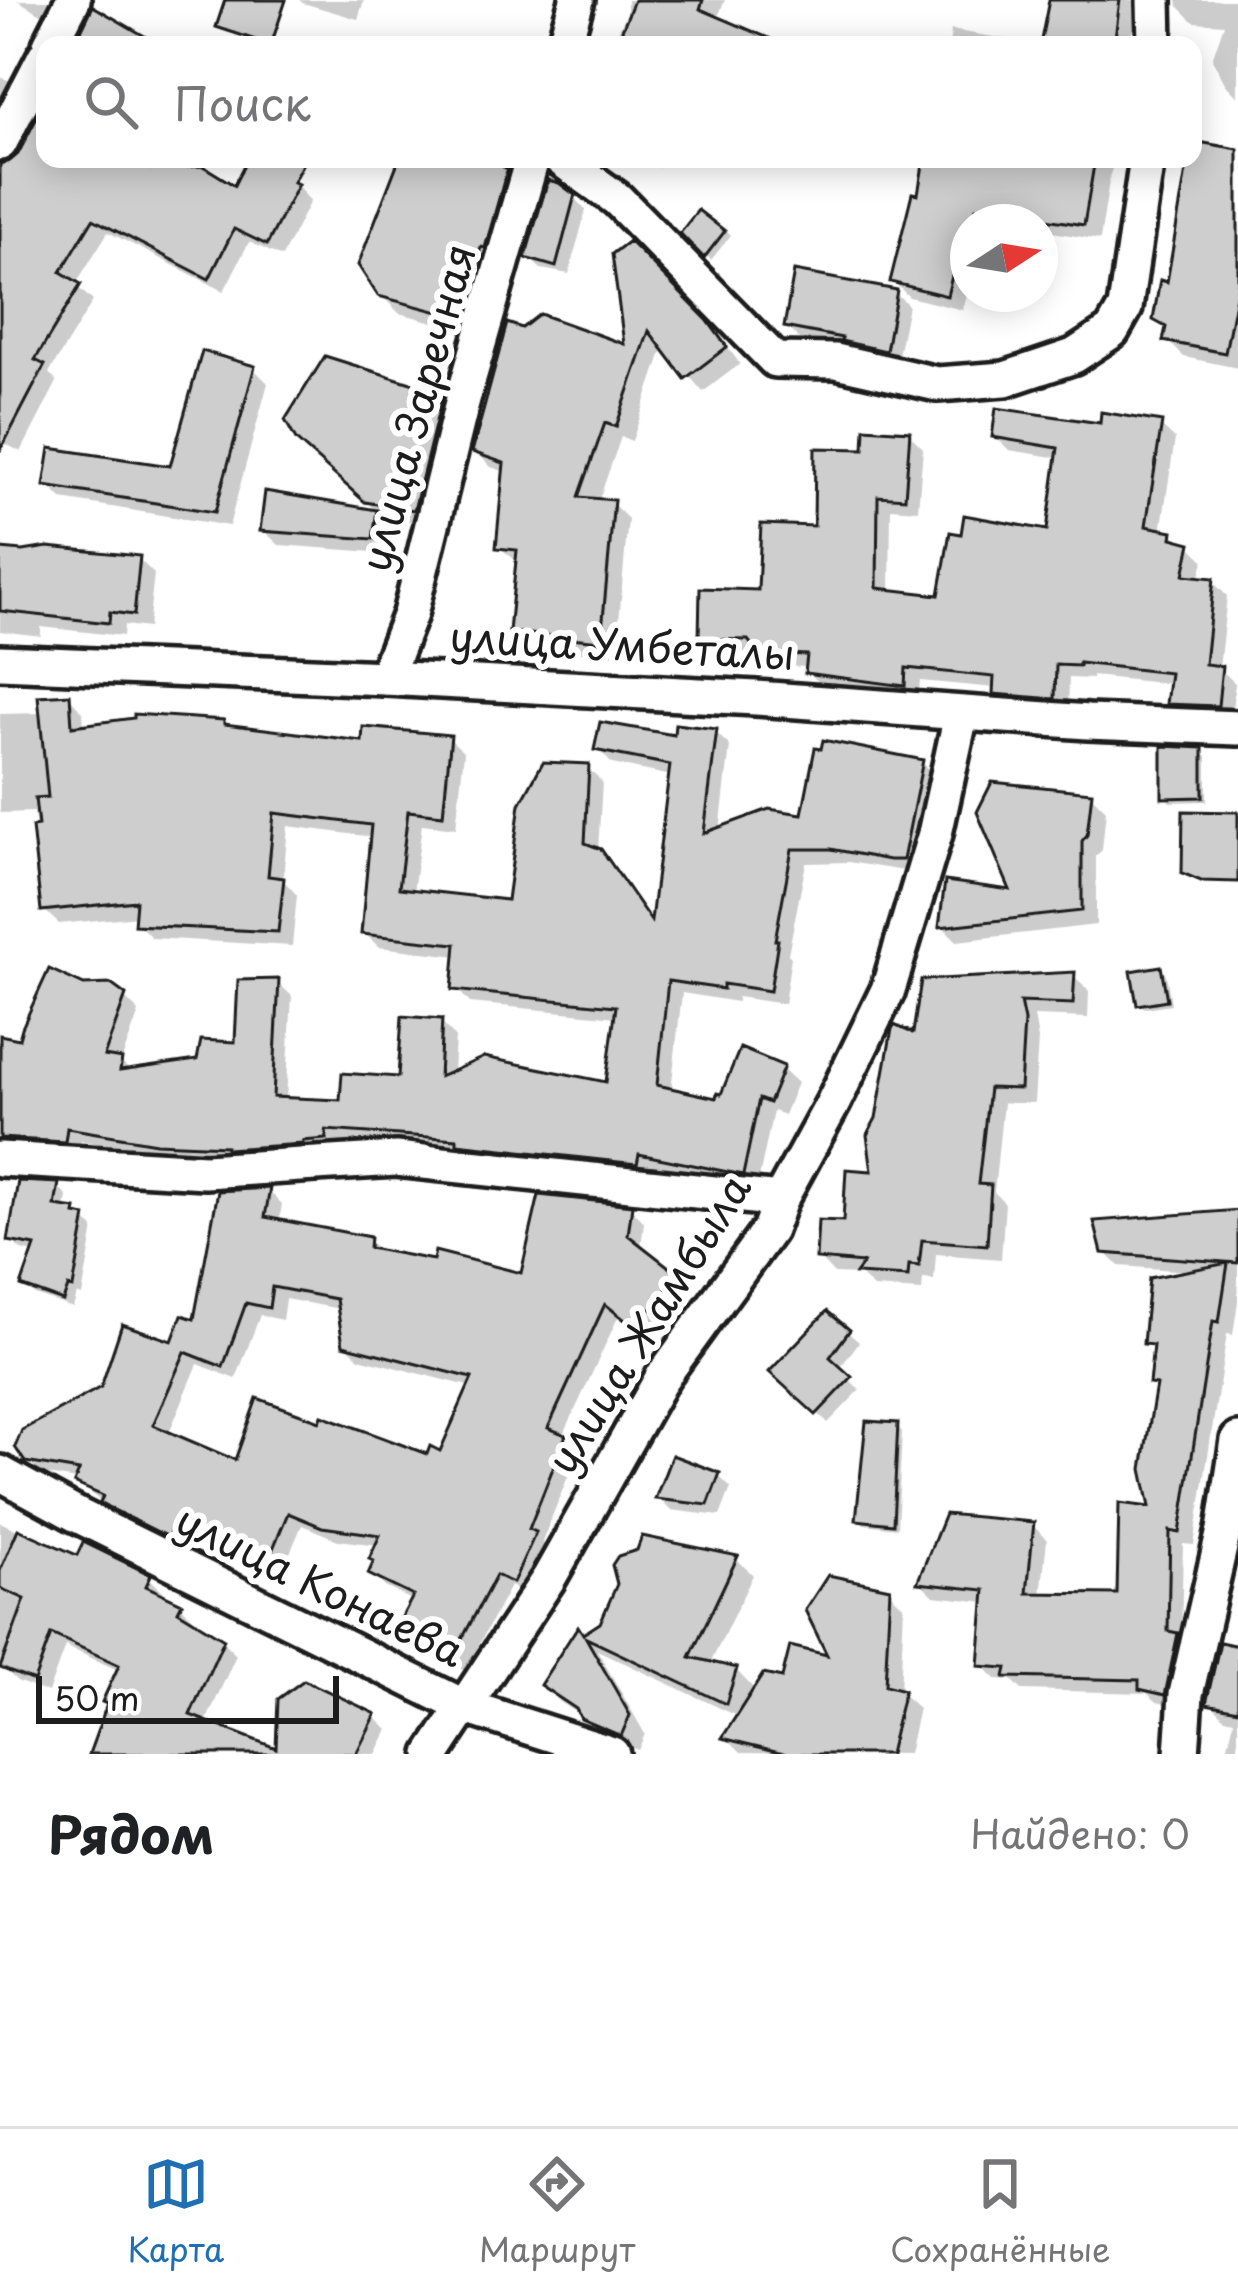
<!DOCTYPE html>
<html lang="ru">
<head>
<meta charset="utf-8">
<style>
  :root { --surface:#fff; --page:#f2f2f2; --text:#202124; --muted:#757577; --line:#e0e0e0; --accent:#1f6fb2 }
  body { margin:0; font-family:"Playpen Sans",sans-serif; background:var(--page); color:var(--text) }
  .compass { position:absolute; left:950px; top:204px; width:108px; height:108px; border-radius:50%; background:var(--surface); box-shadow:0 6px 30px #0003; rotate:78deg }
  .scale { position:absolute; left:36px; bottom:30px; width:303px; box-sizing:border-box; padding-left:12px; border:6px solid #1c1c1c; border-top:0; font-size:33px; line-height:42px; white-space:nowrap; color:#1c1c1c; -webkit-text-stroke:9px #fff; paint-order:stroke }
  .list { margin:0; padding:0; list-style:none }
  h2 { display:flex; justify-content:space-between; align-items:center; height:156px; margin:0; padding:0 48px; font-size:51px }
  h2 small { font-size:39px; font-weight:400; color:var(--muted) }
  .icon { flex:none; width:66px; height:66px; fill:none; stroke:currentColor; stroke-width:2; stroke-linecap:round; stroke-linejoin:round }
  .map { position:relative; flex:none; width:1238px; height:1754px; overflow:hidden }
  .search { position:absolute; background:var(--surface); box-shadow:0 6px 30px #0003; left:36px; right:36px; top:36px; height:132px; display:flex; align-items:center; gap:30px; box-sizing:border-box; padding:0 42px; border-radius:24px; color:var(--muted); font-size:45px }
  .sheet { height:372px; background:var(--surface) }
  nav { display:flex; justify-content:space-around; align-items:center; box-sizing:border-box; height:168px; border-top:3px solid var(--line); background:var(--surface); font-size:33px; color:var(--muted) }
  nav a { display:grid; justify-items:center; gap:6px }
  nav .on { color:var(--accent) }
  .map>svg:first-child { display:block }
  .shadow { fill:#0003; fill-rule:evenodd }
  .building { fill:#cecece; stroke:#1c1c1c; stroke-width:3; fill-rule:evenodd }
  .lines { fill:none; stroke-linecap:round; stroke-linejoin:round }
  .minor-casing { stroke:#1c1c1c; stroke-width:42 }
  .minor { stroke:#fff; stroke-width:33 }
  .labels { text-anchor:middle; stroke-width:12; stroke-linejoin:round; paint-order:stroke }
  .street-label { font-size:42px; fill:#1c1c1c; stroke:#fff }
</style>
</head>
<body>
<div class="map">
<svg width="1238" height="1754" viewBox="0 0 1238 1754">
  <rect width="100%" height="100%" fill="#fff"/>
  <filter id="ink" filterUnits="userSpaceOnUse"><feTurbulence type="fractalNoise" baseFrequency=".00833" numOctaves="2"/><feDisplacementMap in="SourceGraphic" scale="24" xChannelSelector="R" yChannelSelector="G"/><feConvolveMatrix kernelMatrix="1 2 1 2 8 2 1 2 1" color-interpolation-filters="sRGB"/></filter>
  <g filter="url(#ink)">
    <g class="shadow">
      <polygon points="17,0 67,0 55,22"/>
      <polygon points="299,0 364,0 358,19 303,3"/>
      <polygon points="627,0 725,0 717,19 750,45 611,45 627,13"/>
      <polygon points="1052,0 1135,0 1139,17 1134,16 1130,45 949,45 951,30 1043,45"/>
      <polygon points="1177,0 1238,0 1238,97 1226,85 1212,59 1224,24 1194,22 1178,6"/>
      <polygon points="0,77 8,80 23,95 0,139"/>
      <polygon points="45,108 45,159 177,159 235,189 251,159 293,181 310,201 282,257 249,242 224,291 108,232 75,285 93,301 49,373 57,382 21,452 0,441 0,167 20,155"/>
      <polygon points="402,159 491,159 524,190 468,331 399,313 380,294"/>
      <polygon points="639,159 663,159 659,168"/>
      <polygon points="927,159 1115,159 1110,175 1100,240 1040,230 1040,222 968,222 968,290 963,310 909,297 893,281 921,198"/>
      <polygon points="573,197 586,210 569,274 541,269 529,258"/>
      <polygon points="1238,203 1238,368 1184,357 1167,340 1168,332 1156,319 1169,285"/>
      <polygon points="693,222 726,230 731,235 711,260 684,233"/>
      <polygon points="629,245 723,341 740,364 703,392 664,346 632,441 621,437 598,502 612,503 628,519 616,655 528,647 512,631 519,563 499,547 506,472 491,467 475,451 628,348"/>
      <polygon points="896,293 908,305 897,361 854,349 799,339 787,326"/>
      <polygon points="253,368 268,383 229,526 62,499 48,485 172,469"/>
      <polygon points="441,396 456,411 428,524 378,516 391,528 388,553 279,545 263,530 268,494 379,513 315,455"/>
      <polygon points="1160,425 1175,439 1161,532 1172,533 1182,543 1189,545 1204,560 1199,580 1212,581 1227,596 1219,668 1235,683 1231,719 1184,717 1170,703 1172,684 1092,676 1092,679 1069,678 1068,711 1010,707 996,693 996,688 920,681 918,698 823,686 808,672 809,667 776,666 762,653 716,652 702,637 761,593 817,529 866,452 909,434 923,448 918,510 891,508 890,593 942,598 1049,533 1060,458 1009,450 995,436"/>
      <polygon points="0,552 139,559 154,574 148,628 124,625 123,636 41,627 41,636 0,631"/>
      <polygon points="69,697 83,712 84,728 227,728 364,744 449,738 464,752 456,828 422,824 413,893 509,903 587,767 602,782 598,851 615,868 654,923 672,776 612,764 598,749 715,732 730,746 720,831 804,818 922,763 936,777 917,873 848,862 806,863 788,954 791,957 784,1004 737,997 737,1002 682,993 671,1091 719,1102 782,1069 797,1083 784,1115 773,1111 757,1188 652,1166 651,1177 468,1152 339,1143 340,1153 172,1156 81,1141 79,1155 0,1159 0,1039 21,1043 84,988 124,997 139,1012 121,1062 132,1073 199,1062 238,1045 277,982 292,996 286,1100 343,1103 400,1080 441,1022 455,1037 453,1074 608,1086 617,1017 470,1003 456,988 458,956 379,947 364,933 373,837 288,826 283,880 297,895 292,946 152,938 137,923 138,916 59,924 44,910 34,812 0,813 0,714 42,713"/>
      <polygon points="1202,751 1207,756 1207,801 1170,802 1165,796"/>
      <polygon points="1091,795 1106,810 1102,850 1096,856 1096,925 957,941 942,926 1015,893"/>
      <polygon points="1160,969 1166,974 1171,1004 1145,1008 1139,1003"/>
      <polygon points="1073,975 1089,991 1088,1018 1034,1016 1038,1039 1034,1103 1003,1103 994,1192 1005,1203 1001,1259 936,1254 934,1280 923,1279 922,1291 873,1288 860,1275 834,1274 819,1258 845,1225 875,1174 916,1037"/>
      <polygon points="57,1186 67,1196 65,1210 74,1212 94,1228 82,1296 77,1294 73,1308 35,1295 25,1286 36,1253 21,1250 11,1240"/>
      <path d="M269 1191 282 1204 279 1223 368 1240 382 1253 523 1277 631 1208 644 1222 641 1248 689 1289 651 1340 619 1315 563 1436 578 1451 542 1542 548 1548 527 1594 510 1586 465 1671 412 1643 398 1629 414 1601 385 1587 371 1573 379 1545 338 1540 302 1525 281 1574 271 1570 266 1572 187 1535 182 1548 117 1516 76 1480 42 1474 27 1460 174 1345 196 1323ZM285 1299 340 1309 345 1344 359 1358 472 1387 442 1455 236 1464 168 1435 198 1364 236 1379 260 1315 282 1320Z"/>
      <polygon points="1238,1213 1238,1301 1233,1335 1227,1334 1194,1545 1183,1544 1181,1640 1191,1650 1179,1707 1157,1702 1147,1693 1022,1690 1012,1680 996,1679 982,1665 987,1602 934,1596 920,1582 1032,1525 1047,1539 1041,1596 1120,1597 1154,1510 1158,1389 1152,1383 1155,1352 1146,1342 1189,1271 1119,1266 1105,1252"/>
      <polygon points="827,1315 859,1342 839,1369 860,1390 828,1423 774,1372"/>
      <polygon points="897,1426 902,1432 897,1528 864,1524 859,1519"/>
      <polygon points="719,1476 731,1488 720,1516 670,1510 659,1499"/>
      <polygon points="0,1522 79,1559 149,1578 164,1592 161,1597 180,1605 194,1619 192,1623 222,1641 236,1655 205,1724 278,1753 374,1716 388,1730 376,1754 92,1754 120,1671 65,1646 48,1693 17,1681 0,1665"/>
      <polygon points="736,1559 753,1575 710,1664 736,1670 756,1691 785,1682 832,1659 888,1591 904,1606 900,1692 918,1708 908,1754 741,1752 726,1737 739,1717 597,1650 645,1734 638,1750 601,1736 582,1716 560,1702 544,1685 584,1636"/>
      <polygon points="1238,1642 1238,1754 1226,1754 1234,1720 1225,1718 1210,1703 1232,1648"/>
    </g>
    <g class="building">
      <polygon points="225,0 286,0 271,45 216,27"/>
      <polygon points="634,0 703,0 700,9 785,45 616,45"/>
      <polygon points="1049,0 1120,0 1114,45 1040,45"/>
      <polygon points="93,6 160,45 74,45"/>
      <polygon points="45,102 45,159 160,159 154,169 203,166 234,185 247,159 305,159 293,182 298,184 267,245 234,229 209,279 93,219 61,272 81,284 35,360 45,365 0,451 0,164 10,161 18,154"/>
      <polygon points="1193,141 1238,149 1238,285 1225,353 1163,341 1166,327 1153,320 1160,280 1167,282 1188,159 1193,159"/>
      <polygon points="399,159 494,159 507,170 485,248 481,247 480,251 468,248 450,315 378,296 358,265"/>
      <polygon points="924,159 1095,159 1084,225 976,208 972,222 968,222 968,237 959,270 954,268 947,296 890,282 912,193 918,194"/>
      <polygon points="548,180 559,183 575,195 556,267 525,258"/>
      <polygon points="698,210 725,231 704,258 680,233"/>
      <polygon points="629,241 708,321 727,347 685,379 649,331 616,427 605,423 579,497 614,500 601,641 509,632 517,550 496,548 504,463 472,452 507,323 522,328 540,314 624,344 612,254"/>
      <polygon points="794,271 897,290 886,351 841,341 842,338 784,327"/>
      <polygon points="202,351 255,366 215,512 44,486 50,448 170,466"/>
      <polygon points="325,356 443,393 414,510 365,502 296,440 285,420"/>
      <polygon points="996,408 1100,423 1101,412 1162,422 1146,526 1173,531 1172,538 1191,543 1184,575 1214,578 1205,664 1222,666 1218,706 1166,704 1170,673 1079,663 1079,666 1056,665 1055,699 993,694 994,677 906,668 905,686 805,673 807,655 758,653 748,640 699,639 700,588 758,590 761,524 814,526 815,448 864,449 865,428 910,431 905,498 878,496 877,588 939,595 950,532 961,534 964,515 1047,530 1058,448 992,437"/>
      <polygon points="265,491 377,510 373,539 260,531"/>
      <polygon points="48,547 140,556 134,615 110,612 109,623 0,611 0,549 23,551"/>
      <polygon points="70,694 72,726 134,718 134,714 224,720 224,724 362,741 363,727 451,735 443,815 408,811 399,888 507,900 520,804 543,762 589,764 585,843 601,849 651,921 670,765 594,750 600,722 674,735 675,724 717,729 704,833 769,809 802,814 815,748 821,749 823,740 923,760 903,860 889,860 831,849 792,849 775,940 778,940 770,991 723,984 723,989 668,981 657,1085 716,1098 717,1093 721,1094 740,1048 784,1066 769,1103 759,1099 743,1175 639,1154 637,1164 457,1144 457,1139 326,1130 327,1139 303,1141 303,1144 226,1149 226,1146 156,1143 67,1128 65,1142 0,1138 0,1035 19,1039 22,1028 49,969 84,985 111,984 126,995 104,1056 122,1059 120,1071 197,1060 201,1040 235,1042 238,980 279,979 273,1097 340,1100 342,1073 398,1077 402,1016 442,1019 439,1077 484,1057 606,1082 616,1006 452,990 456,944 361,934 371,825 274,813 268,876 284,878 278,932 134,925 136,901 41,911 32,827 38,826 35,798 48,797 38,696"/>
      <polygon points="1162,746 1203,748 1203,797 1162,798"/>
      <polygon points="992,782 1092,792 1087,835 1082,841 1082,911 939,927 945,881 1010,890 977,812"/>
      <polygon points="1183,811 1238,812 1238,882 1201,881 1182,873"/>
      <polygon points="1161,966 1167,1000 1137,1005 1131,971"/>
      <polygon points="1075,972 1073,1004 1020,1002 1024,1021 1020,1089 989,1088 978,1184 991,1185 987,1245 922,1240 919,1266 909,1265 908,1277 855,1274 863,1263 816,1259 818,1220 843,1221 846,1169 872,1171 867,1135 876,1118 892,1029 894,1025 913,1033 921,980"/>
      <polygon points="18,1181 59,1183 55,1206 76,1209 75,1214 86,1216 73,1288 68,1287 63,1301 21,1286 35,1246 8,1241"/>
      <path d="M270 1188 265 1217 370 1237 369 1248 433 1260 435 1251 521 1273 539 1195 632 1205 628 1235 678 1274 636 1329 605 1304 548 1428 566 1435 529 1529 536 1532 513 1583 496 1575 451 1660 395 1630 413 1596 368 1574 374 1561 369 1559 380 1535 322 1527 288 1513 267 1563 256 1558 250 1559 173 1524 168 1537 100 1503 103 1496 74 1483 79 1471 25 1462 15 1447 22 1430 101 1387 122 1324 172 1341 182 1315 194 1319 218 1191ZM272 1287 336 1299 343 1345 472 1378 440 1451 430 1446 427 1454 322 1415 320 1421 257 1398 235 1460 153 1425 185 1352 223 1367 246 1303 269 1308Z"/>
      <polygon points="1238,1210 1238,1263 1102,1253 1094,1221"/>
      <polygon points="1228,1263 1219,1322 1213,1321 1180,1533 1170,1531 1168,1631 1178,1633 1165,1695 1139,1689 1139,1680 1005,1677 1007,1668 979,1666 985,1590 917,1583 945,1514 1034,1522 1027,1593 1117,1594 1119,1503 1150,1507 1142,1469 1156,1385 1149,1384 1153,1345 1143,1344 1149,1278"/>
      <polygon points="827,1311 850,1330 830,1357 852,1377 816,1415 769,1372"/>
      <polygon points="866,1421 898,1423 893,1524 856,1520"/>
      <polygon points="672,1455 720,1473 708,1505 655,1499"/>
      <polygon points="18,1529 77,1555 83,1542 151,1575 146,1586 182,1603 178,1611 224,1639 190,1715 276,1748 278,1699 304,1680 376,1714 356,1754 89,1754 107,1704 102,1702 119,1665 51,1634 34,1681 0,1668 25,1599 0,1588 0,1571"/>
      <polygon points="642,1536 738,1556 690,1657 737,1668 726,1704 586,1638 630,1715 621,1736 581,1719 576,1709 540,1685 578,1626 583,1634 600,1623 617,1584 612,1565 618,1556 637,1550"/>
      <polygon points="828,1575 890,1588 885,1685 904,1690 889,1754 788,1754 722,1738 763,1674 782,1678 790,1646 827,1655 805,1610"/>
      <polygon points="1220,1642 1238,1646 1238,1710 1206,1704"/>
    </g>
    <g class="lines">
      <defs>
        <g id="minor">
          <polyline points="1154,0 1155,45"/>
          <polyline points="50,45 73,0"/>
          <polyline points="564,45 577,0"/>
          <polyline points="0,143 45,56"/>
          <polyline points="561,159 617,199 775,360 836,361 937,384 1005,379 1074,356 1112,331 1125,308 1147,159"/>
          <polyline points="0,662 385,678 756,698 1088,722 1238,728"/>
          <polyline points="385,678 410,614 463,399 532,159"/>
          <polyline points="0,1159 205,1171 396,1159 780,1200"/>
          <polyline points="0,1473 77,1515 463,1706 612,1754"/>
          <polyline points="433,1754 549,1578 663,1376 769,1230 780,1200 833,1103 888,990 935,834 961,715"/>
          <polyline points="1182,1754 1186,1694 1224,1530 1238,1440"/>
        </g>
      </defs>
      <use href="#minor" class="minor-casing"/>
      <use href="#minor" class="minor"/>
    </g>
  </g>
  <g class="labels">
    <g class="street-label">
      <text transform="translate(418 408) rotate(-75)" y="15">улица Заречная</text>
      <text transform="translate(622 646) rotate(3)" y="15">улица Умбеталы</text>
      <text transform="translate(649 1324) rotate(-58)" y="15">улица Жамбыла</text>
      <text transform="translate(320 1586) rotate(26)" y="15">улица Конаева</text>
    </g>
  </g>
</svg>
<svg class="compass" viewBox="-18 -18 36 36"><path d="M0-13l5 13h-10z" fill="#e53935"/><path d="M0 13l5-13h-10z" fill="#757577"/></svg>
<div class="scale">50 m</div>
<div class="search"><svg class="icon" aria-label="search" viewBox="0 0 24 24"><circle cx="10" cy="10" r="6"/><path d="M15 15l6 6"/></svg>Поиск</div>
</div>
<section class="sheet">
<h2>Рядом<small>Найдено: 0</small></h2>
<ul class="list">
</ul>
</section>
<nav>
<a class="on"><svg class="icon" aria-label="map" viewBox="0 0 24 24"><path d="M3 6l6-2 6 2 6-2v14l-6 2-6-2-6 2zM9 4v14M15 6v14"/></svg>Карта</a>
<a><svg class="icon" aria-label="directions" viewBox="0 0 24 24"><path d="M12 3l9 9-9 9-9-9zM9 14v-3h6M13 9l2 2-2 2"/></svg>Маршрут</a>
<a><svg class="icon" aria-label="saved" viewBox="0 0 24 24"><path d="M7 4h10v16l-5-4-5 4z"/></svg>Сохранённые</a>
</nav>
</body>
</html>
